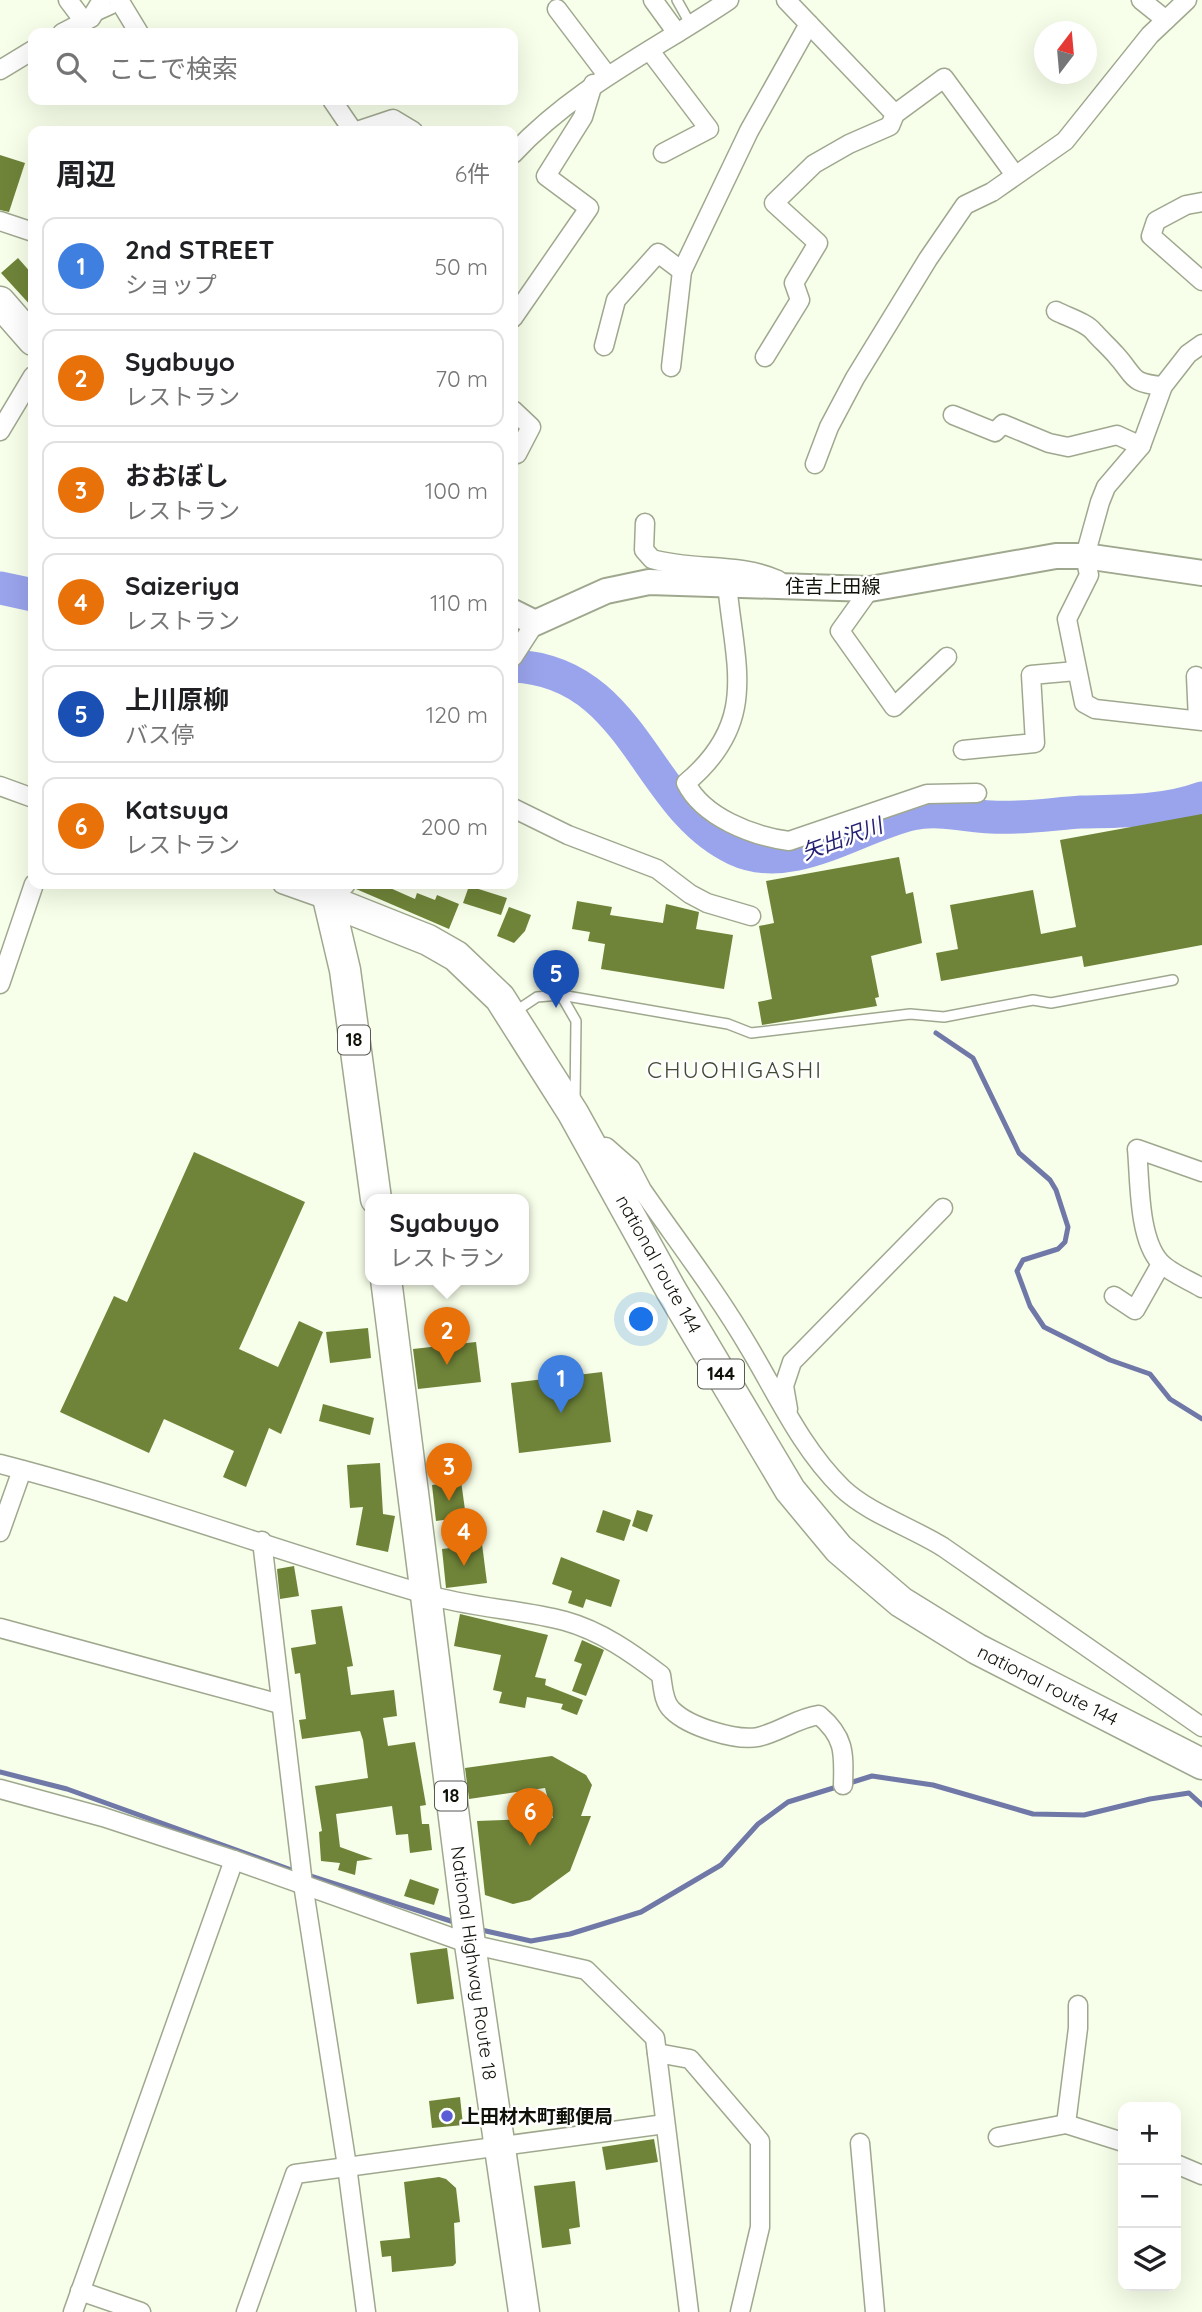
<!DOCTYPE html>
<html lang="ja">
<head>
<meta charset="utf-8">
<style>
  :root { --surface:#fff; --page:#f6f6f6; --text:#202124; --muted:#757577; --line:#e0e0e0; --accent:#0f766e }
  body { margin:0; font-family:Quicksand,"Noto Sans JP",sans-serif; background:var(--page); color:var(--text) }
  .controls { position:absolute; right:21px; bottom:21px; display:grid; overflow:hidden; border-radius:14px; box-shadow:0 7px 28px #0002 }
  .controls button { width:63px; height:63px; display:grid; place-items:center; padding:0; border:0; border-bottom:2px solid var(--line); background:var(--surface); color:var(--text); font:35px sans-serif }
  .compass { position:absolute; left:1034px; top:21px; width:63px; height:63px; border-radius:50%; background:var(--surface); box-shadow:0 7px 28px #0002; rotate:16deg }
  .you { position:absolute; left:642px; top:1320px; width:24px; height:24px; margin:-18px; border:5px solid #fff; border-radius:50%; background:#1a73e8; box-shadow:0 0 0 10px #1a73e833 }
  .badge { display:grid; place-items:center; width:46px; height:46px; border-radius:50%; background:var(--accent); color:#fff; font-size:23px; font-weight:700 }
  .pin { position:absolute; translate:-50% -58px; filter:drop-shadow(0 2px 4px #0008) }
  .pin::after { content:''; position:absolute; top:37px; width:24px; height:21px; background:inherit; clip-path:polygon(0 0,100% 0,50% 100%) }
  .popup { position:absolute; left:365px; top:1194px; width:164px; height:91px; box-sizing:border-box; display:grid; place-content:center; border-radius:14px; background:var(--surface); filter:drop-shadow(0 2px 5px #0005); font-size:23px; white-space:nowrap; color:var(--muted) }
  .popup b { font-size:26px; color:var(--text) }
  .popup::after { content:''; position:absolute; left:50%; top:100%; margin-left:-14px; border:14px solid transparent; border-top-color:var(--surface) }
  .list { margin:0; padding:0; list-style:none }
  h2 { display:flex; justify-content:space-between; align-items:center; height:91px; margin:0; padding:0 28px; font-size:30px }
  h2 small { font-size:23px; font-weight:400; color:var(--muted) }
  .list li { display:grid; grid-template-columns:46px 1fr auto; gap:21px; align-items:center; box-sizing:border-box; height:98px; margin:0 14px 14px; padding:0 14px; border:2px solid var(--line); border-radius:14px }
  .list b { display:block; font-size:26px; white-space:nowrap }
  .list p { margin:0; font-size:23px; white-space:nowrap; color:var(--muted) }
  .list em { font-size:23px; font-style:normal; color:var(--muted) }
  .icon { flex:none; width:38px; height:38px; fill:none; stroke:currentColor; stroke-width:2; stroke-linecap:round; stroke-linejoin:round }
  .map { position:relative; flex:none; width:1202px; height:2312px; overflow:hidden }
  .search { position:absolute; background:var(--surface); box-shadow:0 7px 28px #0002; left:28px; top:28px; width:490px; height:77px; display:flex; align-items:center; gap:18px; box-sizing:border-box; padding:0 24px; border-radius:14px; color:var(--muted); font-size:26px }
  .panel { position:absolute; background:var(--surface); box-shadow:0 7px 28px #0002; left:28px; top:126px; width:490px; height:763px; border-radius:14px }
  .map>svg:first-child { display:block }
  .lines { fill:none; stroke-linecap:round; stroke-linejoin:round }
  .stream { stroke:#7078a8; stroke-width:5 }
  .river { stroke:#9aa4ec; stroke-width:33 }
  .building { fill:#6f8439 }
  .service-casing { stroke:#9fa88f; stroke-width:12 }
  .minor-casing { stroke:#9fa88f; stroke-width:21 }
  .secondary-casing { stroke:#9fa88f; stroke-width:28 }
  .trunk-casing { stroke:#9fa88f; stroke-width:33 }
  .service { stroke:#fff; stroke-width:9 }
  .minor { stroke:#fff; stroke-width:18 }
  .secondary { stroke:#fff; stroke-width:24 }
  .trunk { stroke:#fff; stroke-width:30 }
  .poi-dot { fill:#5b5dd5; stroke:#fff; stroke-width:2.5 }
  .labels { text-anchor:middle; stroke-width:5; stroke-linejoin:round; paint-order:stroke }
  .shield { fill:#fff; stroke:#575953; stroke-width:2 }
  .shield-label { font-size:18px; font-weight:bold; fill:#0f1209 }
  .street-label { font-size:19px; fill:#0f1209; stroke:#fff }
  .poi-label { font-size:19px; font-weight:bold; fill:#0f1209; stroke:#fff; text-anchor:start }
  .water-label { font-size:21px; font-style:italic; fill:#252173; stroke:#fff }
  .quarter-label { font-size:23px; letter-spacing:2px; fill:#424a34; stroke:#fff }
</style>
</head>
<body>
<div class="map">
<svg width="1202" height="2312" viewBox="0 0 1202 2312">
  <rect width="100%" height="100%" fill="#f7fee9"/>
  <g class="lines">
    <g class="stream">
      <polyline points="936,1033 973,1058 1019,1153 1050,1180 1056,1190 1068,1227 1065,1242 1058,1249 1023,1260 1017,1271 1030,1306 1044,1327 1110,1360 1150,1374 1170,1399 1202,1419"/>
      <polyline points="0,1772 67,1789 297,1872"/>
      <polyline points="307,1875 457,1923"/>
      <polyline points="477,1929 531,1941 570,1934 641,1912 721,1865 758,1824 788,1802 872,1776 933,1785 1033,1814 1084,1815 1150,1799 1189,1793 1202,1805"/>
    </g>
    <g class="river">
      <polyline points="0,588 33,595"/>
      <path d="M513 666C635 671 645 807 735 849 792 876 856 827 912 814 938 808 966 816 991 817 1022 819 1051 814 1081 812 1121 811 1164 812 1202 798"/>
    </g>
  </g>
  <g class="building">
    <polygon points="0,155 25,163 9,212 0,210"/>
    <polygon points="18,258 33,275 33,308 1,273"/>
    <polygon points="1202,814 1202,945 1084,967 1082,956 941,981 936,953 958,949 950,905 1033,890 1041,934 1076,927 1060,840"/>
    <polygon points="899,857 906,894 913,892 922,943 871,956 879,997 875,998 877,1006 762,1025 758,1002 772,999 759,926 774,923 766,881"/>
    <polygon points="357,884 381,884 415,899 417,893 435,900 437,895 459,904 449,929 356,889"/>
    <polygon points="469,886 507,898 501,915 463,903"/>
    <polygon points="577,901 612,907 610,915 663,923 666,904 699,912 696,929 733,935 724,989 601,969 605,944 588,941 590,932 572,929"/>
    <polygon points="509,907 531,915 525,931 514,943 497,936"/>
    <polygon points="194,1152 305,1202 239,1349 278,1367 299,1321 323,1332 281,1434 269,1428 246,1487 223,1477 234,1451 164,1419 149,1453 60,1412 114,1296 127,1302"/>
    <polygon points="368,1328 371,1358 330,1363 326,1332"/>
    <polygon points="476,1342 481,1382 418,1389 413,1349"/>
    <polygon points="602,1372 611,1442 519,1453 511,1383"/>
    <polygon points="323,1404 374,1418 370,1435 319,1421"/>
    <polygon points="380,1463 383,1514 395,1516 388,1552 356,1545 363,1507 350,1508 347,1465"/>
    <polygon points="461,1481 466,1517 436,1521 432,1485"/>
    <polygon points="603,1510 631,1520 624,1541 596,1532"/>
    <polygon points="637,1510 653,1515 647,1532 632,1526"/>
    <polygon points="482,1544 487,1583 446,1588 442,1549"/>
    <polygon points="561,1557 620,1580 611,1607 586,1599 583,1608 568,1603 572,1591 552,1584"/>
    <polygon points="294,1566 299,1596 280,1599 277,1569"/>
    <polygon points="342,1606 353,1666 347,1667 351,1695 394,1690 397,1716 383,1718 388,1746 415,1742 426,1805 420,1806 422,1824 429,1824 432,1850 410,1853 408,1834 396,1835 392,1806 336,1814 340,1847 373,1859 357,1861 355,1875 338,1870 340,1863 321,1861 319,1832 322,1831 315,1786 368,1778 363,1740 360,1731 302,1739 299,1720 306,1719 300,1673 295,1674 291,1648 316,1644 311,1610"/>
    <polygon points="460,1614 548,1635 535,1677 546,1679 545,1685 583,1700 577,1715 561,1709 563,1704 527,1697 525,1708 499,1703 502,1692 493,1690 501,1655 454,1646"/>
    <polygon points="582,1640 604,1650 586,1696 572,1691 582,1664 574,1661"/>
    <polygon points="552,1756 586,1775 592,1785 581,1816 591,1816 570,1871 530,1900 513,1904 485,1895 477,1821 553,1818 545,1788 469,1799 465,1768"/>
    <polygon points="410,1879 439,1889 434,1905 404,1896"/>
    <polygon points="447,1948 454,1999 417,2004 410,1953"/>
    <polygon points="460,2097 463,2125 432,2128 429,2101"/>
    <polygon points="654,2139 658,2162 606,2170 602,2147"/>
    <polygon points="439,2177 446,2179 456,2188 460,2222 454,2223 456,2263 453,2266 392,2272 391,2256 382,2257 380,2241 410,2238 404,2182"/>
    <polygon points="575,2181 580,2227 569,2229 571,2244 542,2248 534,2186"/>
  </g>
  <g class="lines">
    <defs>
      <g id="service">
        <polyline points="677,0 687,18 694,24"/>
        <polyline points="92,18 112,9 117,0"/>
        <polyline points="561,995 576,1021 575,1101"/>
        <polyline points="513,1013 537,997 561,995 728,1024 751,1033 910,1014 944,1017 1033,1000 1051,1003 1173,980"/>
      </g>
      <g id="minor">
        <polyline points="68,0 83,20"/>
        <polyline points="119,0 139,33"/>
        <polyline points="653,0 677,33"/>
        <polyline points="786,0 895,114"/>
        <polyline points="1141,0 1166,20"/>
        <polyline points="557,9 607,75"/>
        <polyline points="62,33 91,18 102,0"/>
        <polyline points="650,51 709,129 663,153"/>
        <polyline points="0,70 33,50"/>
        <polyline points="332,100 353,131"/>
        <polyline points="357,131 393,119 413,131"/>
        <path d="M513 154C575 87 655 50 729 0"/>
        <polyline points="1202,202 1186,205 1156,221 1151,236 1202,281"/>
        <polyline points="0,221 33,232"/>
        <path d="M1056 311C1067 317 1086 322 1094 332 1101 340 1109 347 1116 355 1136 377 1129 383 1163 386"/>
        <polyline points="513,318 589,208 546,176 583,117 593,84"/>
        <polyline points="1202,344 1188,354 1163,386 1141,446 1106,487 1100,502 1085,556 1089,575 1067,619 1084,703 1095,709 1202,721"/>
        <polyline points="604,346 616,300 658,253 682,271 749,131 809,24"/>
        <polyline points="765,357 800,300 794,283 818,243 774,203 814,164 849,144 890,126 895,114 944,78 1015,175"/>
        <polyline points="671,367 682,271"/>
        <polyline points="513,410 531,427 517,454"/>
        <polyline points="953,415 995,432 1003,424 1049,443 1068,447 1117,435 1141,446"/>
        <polyline points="0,431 33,376"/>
        <polyline points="815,464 829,427 855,378 928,259 965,205 992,192 1065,141 1150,35 1187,0"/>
        <path d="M645 523 644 550 652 559C693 571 738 562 778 580"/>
        <path d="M727 584C735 667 759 722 686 783 703 817 752 836 789 841L927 794 977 793"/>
        <polyline points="870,589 840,631 894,707 947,657"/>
        <polyline points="513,657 535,623"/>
        <polyline points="1196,676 1198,720"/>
        <polyline points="963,750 1035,743 1031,675 1076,671"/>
        <polyline points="0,786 33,798"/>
        <polyline points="513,808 568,835 657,869 690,894 707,903 751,916"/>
        <polyline points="282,884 330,901 346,884"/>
        <polyline points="0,984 34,884"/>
        <path d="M595 1150 606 1147 631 1169 642 1190C678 1242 718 1294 750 1349 778 1396 802 1449 842 1488 868 1513 911 1527 943 1547L1202 1727"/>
        <path d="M1202 1172 1137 1149C1140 1180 1138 1238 1160 1262 1170 1273 1189 1280 1202 1288"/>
        <polyline points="1114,1296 1135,1310 1161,1264"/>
        <polyline points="788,1409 784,1386 792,1362 943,1208"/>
        <path d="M0 1464C144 1501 283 1553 425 1594 471 1608 519 1609 565 1621 601 1631 632 1653 661 1675 663 1686 663 1702 672 1710 689 1727 736 1741 758 1737 780 1732 797 1718 819 1715 845 1737 844 1753 843 1785"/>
        <polyline points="0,1532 22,1470"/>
        <polyline points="262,1541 303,1884 347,2166 366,2312"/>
        <polyline points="0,1628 280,1704"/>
        <polyline points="0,1789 103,1817 234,1860 470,1944 586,1970 655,2038 689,2312"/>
        <polyline points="657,2053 690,2059 760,2141 760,2227 740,2312"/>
        <polyline points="1066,2124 1078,2028 1078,2005"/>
        <polyline points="998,2137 1066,2124 1123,2142"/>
        <polyline points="860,2143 875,2312"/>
        <polyline points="1176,2164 1202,2175"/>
        <polyline points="80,2291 141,2312"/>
        <polyline points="73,2312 234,1860"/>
        <polyline points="246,2312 295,2174 665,2124"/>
      </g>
      <polyline id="secondary" points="513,612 535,623 606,591 649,582 870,589 1056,556 1085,556 1202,573"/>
      <g id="trunk">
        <polyline points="0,302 33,340"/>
        <polyline points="325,885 345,970 376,1199"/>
        <polyline points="330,901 428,940 456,956 500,998 573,1113 671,1290 790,1490 839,1549 901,1602 977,1649 1202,1764"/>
        <polyline points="386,1279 470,1944 524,2312"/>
      </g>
    </defs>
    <use href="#service" class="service-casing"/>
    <use href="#minor" class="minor-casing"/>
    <use href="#secondary" class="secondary-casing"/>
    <use href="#trunk" class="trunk-casing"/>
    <use href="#service" class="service"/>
    <use href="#minor" class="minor"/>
    <use href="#secondary" class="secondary"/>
    <use href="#trunk" class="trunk"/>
  </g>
  <circle class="poi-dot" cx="447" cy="2116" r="7"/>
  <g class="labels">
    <g class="shield">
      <rect x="338" y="1025.5" width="32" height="29" rx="5"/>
      <rect x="698" y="1359.5" width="46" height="29" rx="5"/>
      <rect x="435" y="1781.5" width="32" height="29" rx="5"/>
    </g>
    <g class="shield-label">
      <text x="354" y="1046">18</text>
      <text x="721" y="1380">144</text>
      <text x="451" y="1802">18</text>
    </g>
    <g class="street-label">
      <text x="833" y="593">住吉上田線</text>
      <text transform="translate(659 1264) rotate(61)" y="7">national route 144</text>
      <text transform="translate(1048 1685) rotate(27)" y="7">national route 144</text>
      <text transform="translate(474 1963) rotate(82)" y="7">National Highway Route 18</text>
    </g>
    <g class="poi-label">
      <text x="461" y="2123">上田材木町郵便局</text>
    </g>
    <g class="water-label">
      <text transform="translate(842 839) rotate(-20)" y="7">矢出沢川</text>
    </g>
    <g class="quarter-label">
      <text x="735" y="1078">CHUOHIGASHI</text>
    </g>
  </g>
</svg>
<div class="controls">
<button>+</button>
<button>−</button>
<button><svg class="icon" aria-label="layers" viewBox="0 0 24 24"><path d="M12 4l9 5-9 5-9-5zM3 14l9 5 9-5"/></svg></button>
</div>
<svg class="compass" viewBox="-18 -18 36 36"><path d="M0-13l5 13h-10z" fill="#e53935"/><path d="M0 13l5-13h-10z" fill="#757577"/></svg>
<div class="you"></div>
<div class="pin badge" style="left:561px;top:1413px;background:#3f7fe0">1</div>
<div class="pin badge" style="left:447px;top:1365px;background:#e8710a">2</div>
<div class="popup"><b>Syabuyo</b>レストラン</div>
<div class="pin badge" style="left:449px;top:1501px;background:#e8710a">3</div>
<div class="pin badge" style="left:464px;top:1566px;background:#e8710a">4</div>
<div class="pin badge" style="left:556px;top:1008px;background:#1a4fb4">5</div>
<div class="pin badge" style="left:530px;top:1846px;background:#e8710a">6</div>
<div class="search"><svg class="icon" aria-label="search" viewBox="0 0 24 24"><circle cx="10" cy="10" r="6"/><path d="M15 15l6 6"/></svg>ここで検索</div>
<section class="panel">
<h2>周辺<small>6件</small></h2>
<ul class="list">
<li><span class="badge" style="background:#3f7fe0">1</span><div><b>2nd STREET</b><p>ショップ</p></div><em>50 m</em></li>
<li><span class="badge" style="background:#e8710a">2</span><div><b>Syabuyo</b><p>レストラン</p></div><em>70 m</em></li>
<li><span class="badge" style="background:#e8710a">3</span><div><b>おおぼし</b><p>レストラン</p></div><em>100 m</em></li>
<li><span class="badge" style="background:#e8710a">4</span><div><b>Saizeriya</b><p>レストラン</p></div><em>110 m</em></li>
<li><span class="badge" style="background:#1a4fb4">5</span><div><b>上川原柳</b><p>バス停</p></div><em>120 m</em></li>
<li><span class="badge" style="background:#e8710a">6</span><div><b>Katsuya</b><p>レストラン</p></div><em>200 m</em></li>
</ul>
</section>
</div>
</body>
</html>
